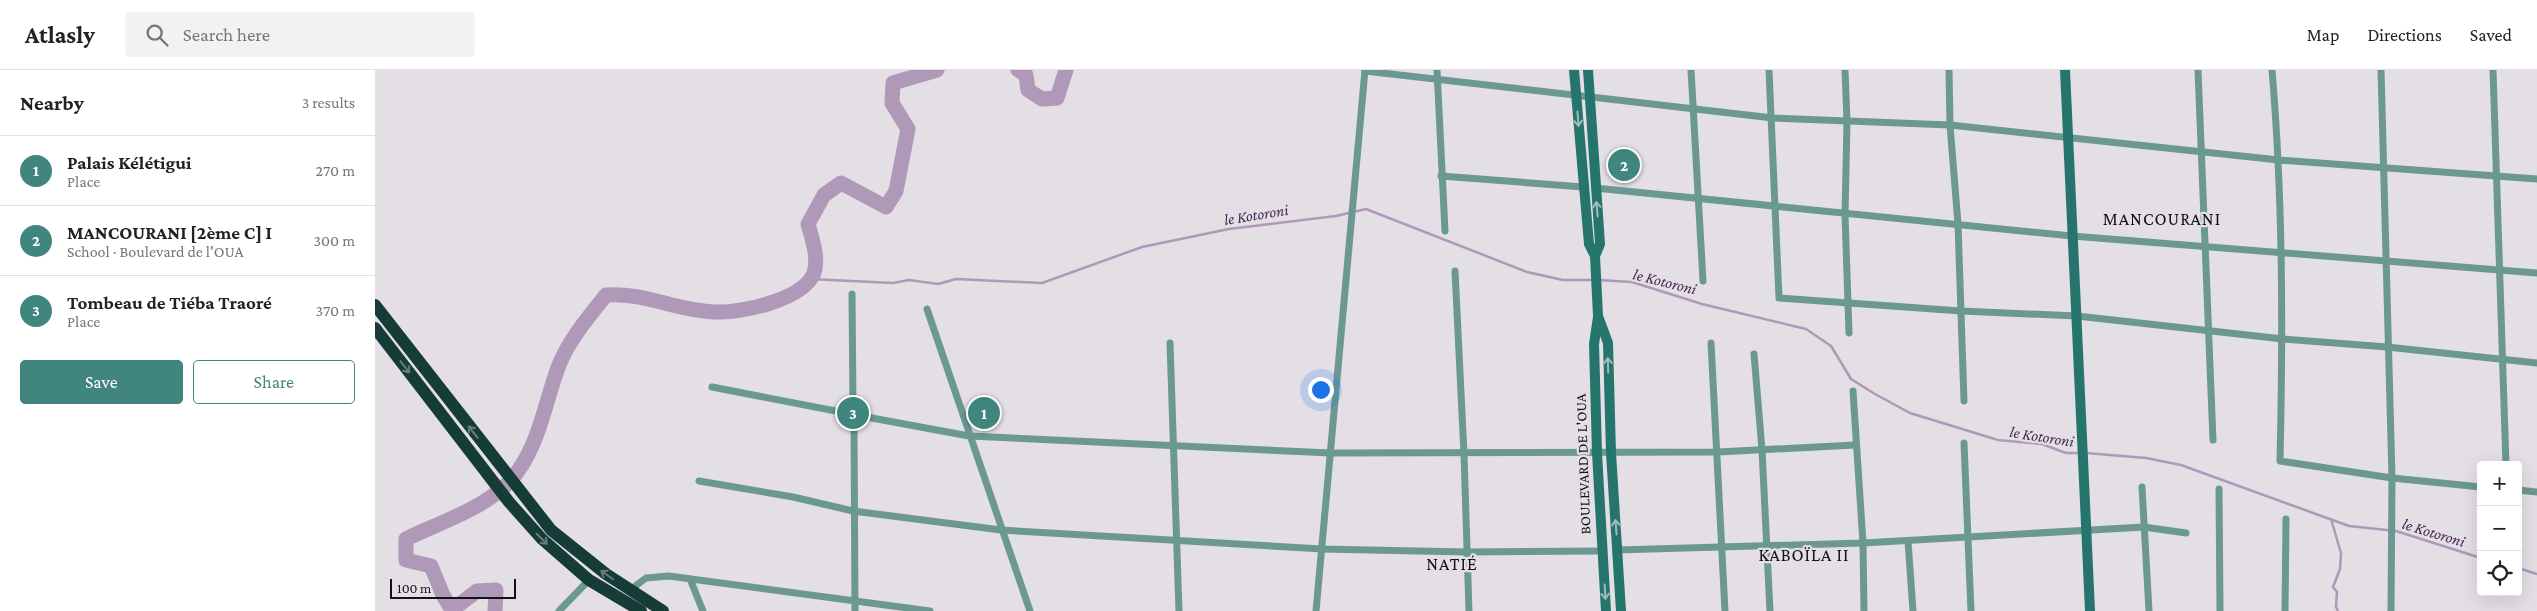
<!DOCTYPE html>
<html lang="en">
<head>
<meta charset="utf-8">
<style>
  :root { --surface:#fff; --page:#f2f2f2; --text:#222; --muted:#767676; --line:#e0e0e0; --accent:#41867e }
  body { margin:0; font-family:"Crimson Pro",serif; background:var(--page); color:var(--text) }
  .controls { position:absolute; right:15px; bottom:15px; display:grid; overflow:hidden; border-radius:5px; box-shadow:0 5px 20px #0002 }
  .controls button { width:45px; height:45px; display:grid; place-items:center; padding:0; border:0; border-bottom:1px solid var(--line); background:var(--surface); color:var(--text); font:25px sans-serif }
  .scale { position:absolute; left:15px; bottom:12px; width:126px; box-sizing:border-box; padding-left:5px; border:2px solid #141215; border-top:0; font-size:14px; line-height:18px; white-space:nowrap; color:#141215; -webkit-text-stroke:4px #e3dfe5; paint-order:stroke }
  .you { position:absolute; left:945px; top:319px; width:18px; height:18px; margin:-12px; border:4px solid #fff; border-radius:50%; background:#1a73e8; box-shadow:0 0 0 8px #1a73e833 }
  .badge { display:grid; place-items:center; width:32px; height:32px; border-radius:50%; background:var(--accent); color:#fff; font-size:16px; font-weight:700 }
  .pin { position:absolute; translate:-50% -50%; border:2px solid #fff; box-shadow:0 1px 5px #0006 }
  .list { margin:0; padding:0; list-style:none }
  h2 { display:flex; justify-content:space-between; align-items:center; height:65px; margin:0; padding:0 20px; font-size:21px }
  h2 small { font-size:16px; font-weight:400; color:var(--muted) }
  .list li { display:grid; grid-template-columns:32px 1fr auto; gap:15px; align-items:center; box-sizing:border-box; height:70px; padding:0 20px; border-top:1px solid var(--line) }
  .list b { display:block; font-size:19px; white-space:nowrap }
  .list p { margin:0; font-size:16px; white-space:nowrap; color:var(--muted) }
  .list em { font-size:16px; font-style:normal; color:var(--muted) }
  .actions { display:flex; gap:10px; padding:15px 20px }
  .actions a { flex:1; padding:11px 0; border:1px solid var(--accent); border-radius:5px; text-align:center; font-size:18px; color:var(--accent) }
  .actions .main { background:var(--accent); color:#fff }
  .icon { flex:none; width:28px; height:28px; fill:none; stroke:currentColor; stroke-width:2; stroke-linecap:round; stroke-linejoin:round }
  .map { position:relative; flex:none; width:2162px; height:541px; overflow:hidden }
  header { display:flex; align-items:center; gap:30px; box-sizing:border-box; height:70px; padding:0 25px; background:var(--surface); border-bottom:1px solid var(--line) }
  header strong { font-size:24px }
  nav { display:flex; gap:28px; margin-inline-start:auto; font-size:18px }
  .search { width:350px; height:45px; background:var(--page); display:flex; align-items:center; gap:12px; box-sizing:border-box; padding:0 18px; border-radius:5px; color:var(--muted); font-size:19px }
  main { display:flex }
  aside { flex:1; background:var(--surface) }
  .map>svg:first-child { display:block }
  .lines { fill:none; stroke-linecap:round; stroke-linejoin:round }
  .stream { stroke:#af98b8; stroke-width:2.5 }
  .river { stroke:#af98b8; stroke-width:15 }
  .street { stroke:#6b9992; stroke-width:7 }
  .secondary { stroke:#26756c; stroke-width:10 }
  .highway { stroke:#153c37; stroke-width:12 }
  .oneway { stroke:#a1babb }
  .oneway2 { stroke:#677d7d }
  .labels { text-anchor:middle; stroke-width:4.5; stroke-linejoin:round; paint-order:stroke }
  .street-label { font-size:15px; fill:#141215; stroke:#e3dfe5 }
  .water-label { font-size:16px; font-style:italic; fill:#482853; stroke:#e3dfe5 }
  .quarter-label { font-size:18px; letter-spacing:1px; fill:#141215; stroke:#e3dfe5 }
</style>
</head>
<body>
<header>
<strong>Atlasly</strong>
<div class="search"><svg class="icon" aria-label="search" viewBox="0 0 24 24"><circle cx="10" cy="10" r="6"/><path d="M15 15l6 6"/></svg>Search here</div>
<nav><a>Map</a><a>Directions</a><a>Saved</a></nav>
</header>
<main>
<aside>
<h2>Nearby<small>3 results</small></h2>
<ul class="list">
<li><span class="badge">1</span><div><b>Palais Kélétigui</b><p>Place</p></div><em>270 m</em></li>
<li><span class="badge">2</span><div><b>MANCOURANI [2ème C] I</b><p>School · Boulevard de l'OUA</p></div><em>300 m</em></li>
<li><span class="badge">3</span><div><b>Tombeau de Tiéba Traoré</b><p>Place</p></div><em>370 m</em></li>
</ul>
<div class="actions"><a class="main">Save</a><a>Share</a></div>
</aside>
<div class="map">
<svg width="2162" height="541" viewBox="0 0 2162 541">
  <rect width="100%" height="100%" fill="#e3dfe5"/>
  <g class="lines">
    <g class="stream">
      <polyline points="435,209 518,213 534,210 563,214 581,209 667,213 767,177 854,159 961,146 991,139 1152,202 1188,210 1218,210"/>
      <polyline points="1223,210 1257,212 1327,234 1431,259 1456,276 1476,309 1500,324 1535,343 1623,370 1667,374 1691,383 1706,383"/>
      <polyline points="1711,383 1771,388 1806,395 1974,456 2021,461 2106,488"/>
      <polyline points="1956,449 1966,483 1965,499 1958,517 1962,522 1961,537 1963,541"/>
      <polyline points="2143,498 2162,504"/>
    </g>
    <g class="river">
      <polyline points="643,0 651,5 653,20 667,29 682,28 691,0"/>
      <path d="M120 541 121 520 102 521 77 540 68 525 56 496 31 490V469C65 452 107 440 134 412 164 380 169 334 184 295 194 270 214 246 231 225 269 222 302 241 340 242 367 243 428 230 439 203 444 188 437 168 433 154L449 125 466 113 511 137 521 121 533 59 517 33 518 13 562 0"/>
    </g>
    <g class="street">
      <polyline points="1062,0 1070,161"/>
      <polyline points="1316,0 1328,211"/>
      <polyline points="1394,0 1404,228 1586,241 1702,246 1908,269 2012,277 2162,293"/>
      <polyline points="1470,0 1472,51 1470,145 1474,263"/>
      <polyline points="1574,0 1575,55 1583,154 1589,331"/>
      <polyline points="1823,0 1838,370"/>
      <path d="M1897 0C1908 130 1908 260 1905 391L2017 408 2106 417"/>
      <polyline points="2006,0 2017,408 2016,541"/>
      <polyline points="2118,0 2131,395"/>
      <polyline points="990,1 1398,48 1575,55 1904,90 2162,109"/>
      <polyline points="1066,106 1208,117"/>
      <polyline points="1220,118 1697,166 2162,203"/>
      <polyline points="1080,201 1089,384 1094,541"/>
      <polyline points="477,224 478,335"/>
      <polyline points="552,239 655,541"/>
      <polyline points="795,273 804,541"/>
      <polyline points="1336,273 1350,541"/>
      <polyline points="1379,284 1387,380 1395,541"/>
      <polyline points="337,317 471,343"/>
      <polyline points="1478,321 1488,473 1489,541"/>
      <circle cx="479" cy="343" r="8"/>
      <polyline points="486,346 594,366 956,383 1343,382 1480,375"/>
      <polyline points="479,351 480,541"/>
      <polyline points="1589,373 1596,541"/>
      <polyline points="324,411 418,427 478,441 626,460 947,479 1092,482 1227,481"/>
      <polyline points="1767,417 1774,541"/>
      <polyline points="1844,419 1845,541"/>
      <polyline points="2143,420 2162,422"/>
      <polyline points="1533,471 1538,541"/>
      <polyline points="1242,480 1488,473 1769,457 1811,463"/>
      <polyline points="315,509 328,541"/>
      <polyline points="255,520 271,508 294,506 555,541"/>
      <polyline points="184,541 214,510"/>
      <polyline points="941,541 990,0"/>
      <polyline points="1910,541 1911,449"/>
    </g>
    <g class="secondary">
      <polyline points="1199,0 1214,174 1220,186"/>
      <polyline points="1213,0 1225,174 1220,186 1223,246 1233,273 1236,383 1246,541"/>
      <polyline points="1690,0 1715,541"/>
      <polyline points="1223,247 1219,274 1222,383 1231,541"/>
    </g>
    <g class="highway">
      <polyline points="0,235 176,460 231,504 288,541"/>
      <polyline points="0,258 134,432 167,469 214,510 266,541"/>
    </g>
  </g>
  <defs><path id="oneway-shaft" d="M-6 0H5M1.5-3L5.5 0L1.5 3" fill="none" stroke-width="1.6" stroke-linecap="round" stroke-linejoin="round" transform="scale(1.25)"/></defs>
  <g class="oneway">
    <use href="#oneway-shaft" transform="translate(1203 49) rotate(86)"/>
    <use href="#oneway-shaft" transform="translate(1222 139) rotate(-95)"/>
    <use href="#oneway-shaft" transform="translate(1233 295) rotate(-92)"/>
    <use href="#oneway-shaft" transform="translate(1241 457) rotate(-94)"/>
    <use href="#oneway-shaft" transform="translate(1230 522) rotate(87)"/>
  </g>
  <g class="oneway2">
    <use href="#oneway-shaft" transform="translate(30 297) rotate(52)"/>
    <use href="#oneway-shaft" transform="translate(98 362) rotate(-128)"/>
    <use href="#oneway-shaft" transform="translate(167 469) rotate(45)"/>
    <use href="#oneway-shaft" transform="translate(232 505) rotate(-145)"/>
  </g>
  <g class="labels">
    <g class="street-label">
      <text transform="translate(1208 394) rotate(-92)" y="5">BOULEVARD DE L'OUA</text>
    </g>
    <g class="water-label">
      <text transform="translate(881 144) rotate(-9)" y="6">le Kotoroni</text>
      <text transform="translate(1290 211) rotate(14)" y="6">le Kotoroni</text>
      <text transform="translate(1667 366) rotate(9)" y="6">le Kotoroni</text>
      <text transform="translate(2059 462) rotate(17)" y="6">le Kotoroni</text>
    </g>
    <g class="quarter-label">
      <text x="1787" y="155">MANCOURANI</text>
      <text x="1429" y="491">KABOÏLA II</text>
      <text x="1077" y="500">NATIÉ</text>
    </g>
  </g>
</svg>
<div class="controls">
<button>+</button>
<button>−</button>
<button><svg class="icon" aria-label="locate" viewBox="0 0 24 24"><circle cx="12" cy="12" r="6"/><path d="M12 2v4M12 18v4M2 12h4M18 12h4"/></svg></button>
</div>
<div class="scale">100 m</div>
<div class="you"></div>
<div class="pin badge" style="left:609px;top:343px">1</div>
<div class="pin badge" style="left:1249px;top:95px">2</div>
<div class="pin badge" style="left:478px;top:343px">3</div>
</div>
</main>
</body>
</html>
